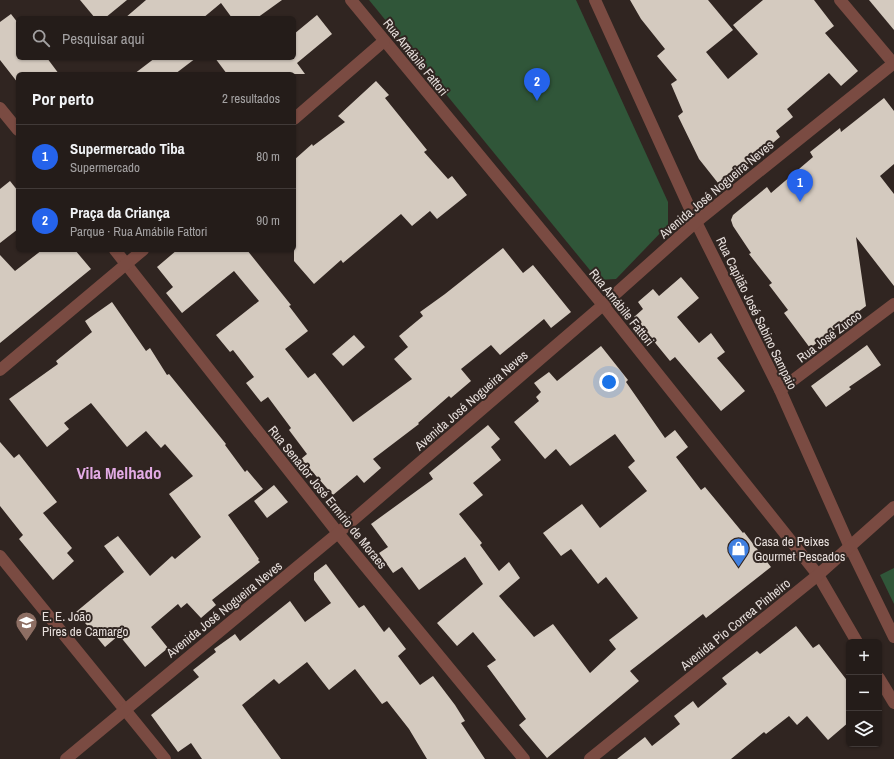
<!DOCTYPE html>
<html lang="pt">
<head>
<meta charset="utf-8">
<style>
  :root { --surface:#241c19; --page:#302926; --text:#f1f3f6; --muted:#a3a1a2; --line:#413a38; --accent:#2563eb }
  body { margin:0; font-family:"Archivo Narrow",sans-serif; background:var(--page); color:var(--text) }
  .controls { position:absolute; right:12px; bottom:12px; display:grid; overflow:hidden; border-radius:6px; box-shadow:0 1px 3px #0004 }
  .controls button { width:36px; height:36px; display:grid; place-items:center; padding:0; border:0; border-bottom:1px solid var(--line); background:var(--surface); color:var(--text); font:20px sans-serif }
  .you { position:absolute; left:609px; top:382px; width:14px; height:14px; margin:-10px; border:3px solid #fff; border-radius:50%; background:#1a73e8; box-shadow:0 0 0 6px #1a73e833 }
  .badge { display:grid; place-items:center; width:26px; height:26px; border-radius:50%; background:var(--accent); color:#fff; font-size:13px; font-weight:700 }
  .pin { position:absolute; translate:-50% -33px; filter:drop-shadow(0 1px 2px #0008) }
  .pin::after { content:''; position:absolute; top:21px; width:14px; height:12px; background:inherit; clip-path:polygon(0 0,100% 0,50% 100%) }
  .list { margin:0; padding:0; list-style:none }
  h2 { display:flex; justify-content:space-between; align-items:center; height:52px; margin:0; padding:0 16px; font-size:17px }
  h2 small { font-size:13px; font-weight:400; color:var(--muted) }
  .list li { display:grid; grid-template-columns:26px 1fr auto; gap:12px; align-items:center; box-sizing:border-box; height:64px; padding:0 16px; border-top:1px solid var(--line) }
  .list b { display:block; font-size:15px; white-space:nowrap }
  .list p { margin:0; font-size:13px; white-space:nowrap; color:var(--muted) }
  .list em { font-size:13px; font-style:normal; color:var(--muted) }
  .icon { flex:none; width:22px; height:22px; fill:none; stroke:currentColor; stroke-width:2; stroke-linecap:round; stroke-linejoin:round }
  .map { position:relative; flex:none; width:894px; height:759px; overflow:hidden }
  .search { position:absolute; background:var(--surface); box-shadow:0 1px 3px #0004; left:16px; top:16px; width:280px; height:44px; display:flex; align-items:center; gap:10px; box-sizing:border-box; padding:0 14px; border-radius:6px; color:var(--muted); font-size:15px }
  .panel { position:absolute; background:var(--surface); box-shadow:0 1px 3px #0004; left:16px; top:72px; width:280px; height:180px; border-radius:6px }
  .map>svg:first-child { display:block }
  .green { fill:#305639 }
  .building { fill:#d4cabf }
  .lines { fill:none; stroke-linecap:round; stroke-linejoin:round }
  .street { stroke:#7a4b42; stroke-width:12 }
  .labels { text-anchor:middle; stroke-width:4; stroke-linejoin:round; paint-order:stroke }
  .street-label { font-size:13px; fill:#e7dfdc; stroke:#302521 }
  .poi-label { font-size:13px; fill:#e7dfdc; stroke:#302521; text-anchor:start }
  .district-label { font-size:17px; font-weight:bold; fill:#e3abe5; stroke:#302521 }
</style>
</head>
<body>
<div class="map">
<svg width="894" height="759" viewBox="0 0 894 759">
  <rect width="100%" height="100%" fill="#302521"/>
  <g class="green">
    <polygon points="369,0 576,0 668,202 668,225 616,279 598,280"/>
    <polygon points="894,568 894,604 880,575"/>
  </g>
  <g class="building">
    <polygon points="80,0 127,0 105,18 95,18"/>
    <polygon points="146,0 282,0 257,18 232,18 221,3 203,18 125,18"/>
    <polygon points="630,0 708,0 733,30 706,52 728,79 758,54 733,25 763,0 814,0 834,26 825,33 858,71 841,86 829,73 787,109 793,117 776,131 780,137 743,168 740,165 718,183 699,159 678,116 683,112 671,84 677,80 657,56 665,49 641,19"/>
    <polygon points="869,0 894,0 894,30"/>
    <polygon points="11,14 18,23 18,58 47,58 59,74 18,74 18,83 0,60 0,22"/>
    <polygon points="317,15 332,34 297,63 305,74 227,74 215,58 294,59 294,34"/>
    <polygon points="155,58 196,58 175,74 134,74"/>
    <polygon points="376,81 389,95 385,98 427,150 424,152 448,179 452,176 467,195 437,219 430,211 412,226 401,214 343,263 341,260 314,284 294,261 294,160 312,144 313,146 345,122 338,116"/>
    <polygon points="884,98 894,111 894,164 880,176 894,194 894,286 856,237 866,306 810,348 784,313 788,310 769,285 772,283 749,254 751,253 733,226 731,220 733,215 767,187 771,193 813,157 810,152 840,128 841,132"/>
    <polygon points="10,181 18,191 18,229 0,243 0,189"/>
    <polygon points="503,248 523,273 533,265 571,312 551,328 544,319 500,355 491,345 461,369 471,381 451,398 449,396 418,423 419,424 373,459 381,468 364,483 357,475 333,495 301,459 307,454 289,430 291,428 268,397 261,402 246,383 254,377 233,350 230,352 216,335 259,301 234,271 182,313 166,293 173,287 157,267 177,250 247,250 291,305 289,306 308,331 285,349 308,378 315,373 353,422 412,379 394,359 408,347 399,336 423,316 420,312 445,294"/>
    <polygon points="42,250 75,250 91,269 0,343 0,255 15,271"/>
    <polygon points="681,277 699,298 677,317 699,343 711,333 725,352 717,358 745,391 721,411 675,357 670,361 634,317 643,309 638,302 653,289 659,296"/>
    <polygon points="112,302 146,351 150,348 167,375 169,374 226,444 225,445 245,472 247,470 263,489 228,515 259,559 258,560 260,562 212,600 216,605 201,618 187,603 181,608 178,604 151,627 168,648 145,667 119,635 105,647 76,612 124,572 104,546 118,536 150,576 172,556 175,559 201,537 169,494 193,476 165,444 161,448 146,431 127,447 91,403 64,423 69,429 47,447 9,399 58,364 56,361 92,332 85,321"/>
    <polygon points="354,335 365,347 343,366 332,354"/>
    <polygon points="867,345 881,365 849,387 851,389 826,407 811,386"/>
    <polygon points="601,346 628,380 626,382 665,438 675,430 688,447 676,457 701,490 705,487 743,533 744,532 771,567 706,618 703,614 630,671 639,681 547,758 519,725 526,719 487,666 496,660 473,632 457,646 437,623 483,584 465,557 419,590 402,567 393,573 379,553 388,547 371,524 433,479 429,473 488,425 500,439 491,447 501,460 473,483 483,495 459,514 482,543 480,545 499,571 509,562 520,578 499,596 534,637 553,624 590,673 616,649 609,640 638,618 606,577 598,584 571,549 561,556 543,533 582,504 600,528 647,491 628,467 635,461 615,434 570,466 556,449 545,459 514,422 539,401 536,397 541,392 534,383 549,372 557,381"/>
    <polygon points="0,442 14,458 19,454 57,502 43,513 72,548 67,553 74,561 53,580 19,539 23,535 0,506"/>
    <polygon points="274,485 288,502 267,518 254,501"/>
    <polygon points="326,564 359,608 364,605 384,632 389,627 406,649 398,656 420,685 433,676 455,705 465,721 461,723 485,759 427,759 409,729 387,701 382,704 355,669 329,690 307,662 279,684 274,679 242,705 281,759 202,759 191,743 178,752 151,715 199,677 193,670 216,652 214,649 235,634 240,641 290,601 305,622 331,603 314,580 314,573"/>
    <polygon points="796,626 813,648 819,644 849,683 849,722 828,740 807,716 797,725 789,716 766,734 764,732 731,759 617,759 645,737 652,746 680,724 674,716 693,701 698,708 727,684 722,678 757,651 760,654"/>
  </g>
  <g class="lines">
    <g class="street">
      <polyline points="351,0 603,305 818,575 857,642"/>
      <polyline points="595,0 696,222 780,390 849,545 894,637"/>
      <polyline points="840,0 894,64"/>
      <polyline points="0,108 18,130"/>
      <polyline points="294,119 384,41"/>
      <polyline points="115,250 338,533 524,759"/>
      <polyline points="0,370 143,250"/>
      <polyline points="780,390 894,304"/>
      <polyline points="0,556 165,759"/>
      <polyline points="879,678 894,703"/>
      <polyline points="66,759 338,533 603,305 696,222 894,63"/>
      <polyline points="590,759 818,575 894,507"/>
    </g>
  </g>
  <defs>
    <symbol id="shop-pin" viewBox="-11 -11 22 30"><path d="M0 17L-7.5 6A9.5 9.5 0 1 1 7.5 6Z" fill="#3f7fe0" stroke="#302521"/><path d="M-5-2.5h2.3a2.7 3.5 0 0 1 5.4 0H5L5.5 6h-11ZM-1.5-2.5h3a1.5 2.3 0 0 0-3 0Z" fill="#fff"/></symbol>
    <symbol id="school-pin" viewBox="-11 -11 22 30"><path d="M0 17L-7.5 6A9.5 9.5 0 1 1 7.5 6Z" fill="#8d6e63" stroke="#302521"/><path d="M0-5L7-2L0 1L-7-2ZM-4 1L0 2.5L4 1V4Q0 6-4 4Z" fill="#fff"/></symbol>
  </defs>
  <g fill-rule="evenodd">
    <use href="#shop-pin" x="726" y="536" width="25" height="34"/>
    <use href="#school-pin" x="14" y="610" width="25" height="34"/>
  </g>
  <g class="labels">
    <g class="street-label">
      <text transform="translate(416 57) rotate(51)" y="5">Rua Amábile Fattori</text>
      <text transform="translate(716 189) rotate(-40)" y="5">Avenida José Nogueira Neves</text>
      <text transform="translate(622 307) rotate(51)" y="5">Rua Amábile Fattori</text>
      <text transform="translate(757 313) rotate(64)" y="5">Rua Capitão José Sabino Sampaio</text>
      <text transform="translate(829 336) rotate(-37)" y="5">Rua José Zucco</text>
      <text transform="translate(471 400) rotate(-41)" y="5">Avenida José Nogueira Neves</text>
      <text transform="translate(328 497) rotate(51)" y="5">Rua Senador José Ermirio de Moraes</text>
      <text transform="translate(224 609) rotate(-39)" y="5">Avenida José Nogueira Neves</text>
      <text transform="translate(735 624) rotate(-39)" y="5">Avenida Pio Correa Pinheiro</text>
    </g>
    <g class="poi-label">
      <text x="754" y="546">Casa de Peixes<tspan x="754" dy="15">Gourmet Pescados</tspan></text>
      <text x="42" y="621">E. E. João<tspan x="42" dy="15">Pires de Camargo</tspan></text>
    </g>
    <g class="district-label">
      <text x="119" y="479">Vila Melhado</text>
    </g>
  </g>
</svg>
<div class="controls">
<button>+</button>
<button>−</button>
<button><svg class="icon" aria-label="layers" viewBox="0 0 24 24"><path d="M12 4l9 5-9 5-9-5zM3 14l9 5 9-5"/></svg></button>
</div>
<div class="you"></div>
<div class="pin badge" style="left:800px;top:202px">1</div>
<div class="pin badge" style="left:537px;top:101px">2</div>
<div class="search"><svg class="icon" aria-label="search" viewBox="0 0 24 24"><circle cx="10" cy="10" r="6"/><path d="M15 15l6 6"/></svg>Pesquisar aqui</div>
<section class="panel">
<h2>Por perto<small>2 resultados</small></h2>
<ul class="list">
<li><span class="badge">1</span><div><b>Supermercado Tiba</b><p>Supermercado</p></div><em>80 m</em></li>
<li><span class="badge">2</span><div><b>Praça da Criança</b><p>Parque · Rua Amábile Fattori</p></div><em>90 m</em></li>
</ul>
</section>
</div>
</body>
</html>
